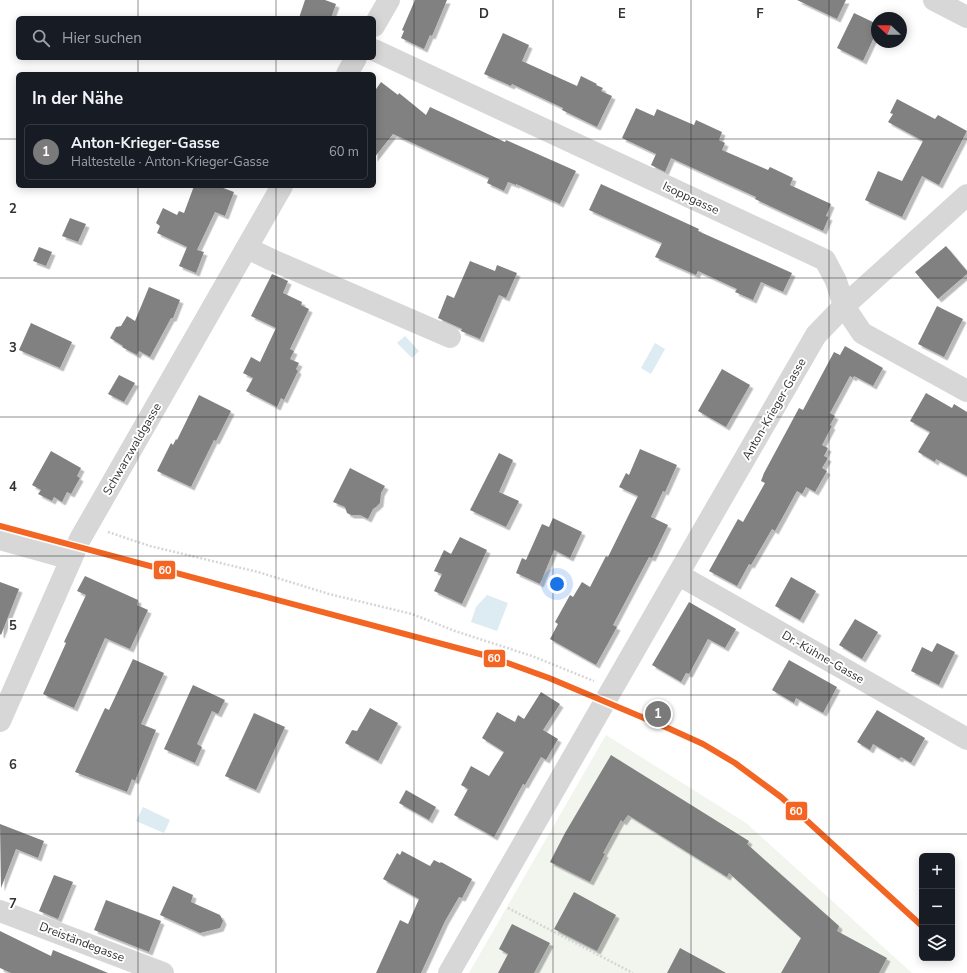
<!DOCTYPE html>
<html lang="de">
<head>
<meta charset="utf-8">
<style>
  :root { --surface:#171b24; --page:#242831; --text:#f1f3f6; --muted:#9ea1a6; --line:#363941; --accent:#7a7a7a }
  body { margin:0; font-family:"Nunito Sans",sans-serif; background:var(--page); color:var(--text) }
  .controls { position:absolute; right:12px; bottom:12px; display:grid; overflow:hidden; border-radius:6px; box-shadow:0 2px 10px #0003 }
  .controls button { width:36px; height:36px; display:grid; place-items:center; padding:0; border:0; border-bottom:1px solid var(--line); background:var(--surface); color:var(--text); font:20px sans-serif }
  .compass { position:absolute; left:871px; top:12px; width:36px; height:36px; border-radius:50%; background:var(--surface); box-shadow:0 2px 10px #0003; rotate:292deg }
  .you { position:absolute; left:557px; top:584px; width:14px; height:14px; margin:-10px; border:3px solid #fff; border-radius:50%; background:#1a73e8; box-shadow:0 0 0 6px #1a73e833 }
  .badge { display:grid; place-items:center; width:26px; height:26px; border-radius:50%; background:var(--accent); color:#fff; font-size:13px; font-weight:700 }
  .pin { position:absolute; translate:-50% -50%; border:2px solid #fff; box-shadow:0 1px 4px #0006 }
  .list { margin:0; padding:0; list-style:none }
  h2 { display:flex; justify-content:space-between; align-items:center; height:52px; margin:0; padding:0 16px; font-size:17px }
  h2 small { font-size:13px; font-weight:400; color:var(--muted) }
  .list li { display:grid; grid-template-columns:26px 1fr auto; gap:12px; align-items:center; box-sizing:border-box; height:56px; margin:0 8px 8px; padding:0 8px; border:1px solid var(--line); border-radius:6px }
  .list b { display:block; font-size:15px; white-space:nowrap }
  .list p { margin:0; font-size:13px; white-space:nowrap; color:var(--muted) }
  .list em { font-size:13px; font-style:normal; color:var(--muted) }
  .icon { flex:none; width:22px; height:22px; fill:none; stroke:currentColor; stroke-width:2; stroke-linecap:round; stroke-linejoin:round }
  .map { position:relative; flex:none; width:967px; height:973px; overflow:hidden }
  .search { position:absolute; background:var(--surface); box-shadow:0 2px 10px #0003; left:16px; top:16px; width:360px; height:44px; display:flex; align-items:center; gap:10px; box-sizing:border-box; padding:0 14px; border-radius:6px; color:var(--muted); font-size:15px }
  .panel { position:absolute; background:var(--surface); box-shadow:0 2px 10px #0003; left:16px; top:72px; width:360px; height:116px; border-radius:6px }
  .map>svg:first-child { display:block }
  .green { fill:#f1f5ed }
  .water { fill:#ddebf3 }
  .building { fill:#818181; filter:url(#shadow) }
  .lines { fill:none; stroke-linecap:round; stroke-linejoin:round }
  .path { stroke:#d6d6d6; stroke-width:2.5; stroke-dasharray:2 2; stroke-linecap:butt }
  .minor { stroke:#d7d7d7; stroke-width:22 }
  .tram-1-casing { stroke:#fff; stroke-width:9 }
  .tram-1 { stroke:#f26522; stroke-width:6 }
  .grid { fill:none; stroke:#333; stroke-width:1; stroke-opacity:0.55 }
  .labels { text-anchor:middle; stroke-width:4; stroke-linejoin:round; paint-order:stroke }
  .street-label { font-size:12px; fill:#333; stroke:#fff }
  .grid-label { font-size:13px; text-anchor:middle; font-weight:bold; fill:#333; stroke:#fff; stroke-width:4; stroke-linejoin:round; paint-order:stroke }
  .line-badge { stroke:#fff; stroke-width:1.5 }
  .badge-label { font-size:11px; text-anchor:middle; font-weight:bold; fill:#fff }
</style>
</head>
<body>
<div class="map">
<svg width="967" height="973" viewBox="0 0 967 973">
  <defs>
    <filter id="shadow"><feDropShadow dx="3.5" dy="3.5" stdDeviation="0" flood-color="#0004"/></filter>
  </defs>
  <rect width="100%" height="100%" fill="#fff"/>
  <polygon class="green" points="606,735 746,823 912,973 469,973"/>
  <g class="water">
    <polygon points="405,336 419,351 412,358 397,343"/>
    <polygon points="655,343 665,349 651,374 641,368"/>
    <polygon points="487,595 508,603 497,631 471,622 476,607"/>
    <polygon points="143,807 170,820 164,833 136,821"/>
  </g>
  <g class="building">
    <polygon points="305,0 325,0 336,4 331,18 299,18"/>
    <polygon points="415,0 447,0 432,36 430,35 424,49 401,38 404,31 402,30"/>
    <polygon points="797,0 846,0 837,19"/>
    <polygon points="854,13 877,24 877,31 863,61 837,48"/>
    <polygon points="503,33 529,45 522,61 577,86 581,76 597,84 596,85 603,88 601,91 612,96 597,127 562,110 563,108 512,84 511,86 484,74"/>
    <polygon points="381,82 398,95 399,93 426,115 430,107 505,142 506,140 576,171 560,204 516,184 516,185 508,182 504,191 487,183 489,178 393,134 374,158 374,92"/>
    <polygon points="897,99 935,119 938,115 967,131 939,185 922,176 902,217 865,200 878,171 902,181 923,141 888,122 893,114 890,113"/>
    <polygon points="636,108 654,116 657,109 694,125 696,120 722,132 719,140 725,143 722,150 768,170 770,167 793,178 790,185 831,204 826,216 829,217 823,231 755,199 756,197 671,158 665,172 651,165 656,154 622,138"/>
    <polygon points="601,184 699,229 698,231 792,273 783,292 761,282 753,300 735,292 737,289 698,271 696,275 655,257 662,243 589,210"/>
    <polygon points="194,186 218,186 234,192 225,216 215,212 197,250 204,252 196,273 179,266 187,247 157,233 160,226 156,223 163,208 177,215 179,211 184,213"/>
    <polygon points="70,218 86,224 78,242 62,236"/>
    <polygon points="946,246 967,271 967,274 938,299 915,272"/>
    <polygon points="39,247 52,252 46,266 33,261"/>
    <polygon points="470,261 495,271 497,265 517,273 506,298 499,295 480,339 461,331 462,329 438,318 447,295 454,298"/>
    <polygon points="272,274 288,281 283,293 302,302 301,305 309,309 290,349 294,351 290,359 299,363 296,369 298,371 284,400 281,398 277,407 246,391 253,378 243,373 251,357 260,362 276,328 251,316"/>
    <polygon points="149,287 180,300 173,318 171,318 150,357 139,351 137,355 122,347 123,346 110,338 116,327 121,326 127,316 135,321"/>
    <polygon points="937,306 963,319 944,357 918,344"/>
    <polygon points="31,323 72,342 60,368 19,350"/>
    <polygon points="845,346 883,368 873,386 854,376 853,378 850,376 830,413 835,416 830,425 832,426 822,445 828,448 824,456 828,458 822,468 827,471 815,492 806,487 802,494 797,491 775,531 772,529 751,565 749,564 737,586 709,571 738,519 743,522 765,483 761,481 764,473 799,408 803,410 834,352 840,355"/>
    <polygon points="722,369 750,385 726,427 698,411"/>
    <polygon points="119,375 135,383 124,402 108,394"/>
    <polygon points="926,393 952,408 954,404 967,412 967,476 936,459 935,462 918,452 930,432 910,421"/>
    <polygon points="199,395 231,411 216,441 214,440 191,487 157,471 171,443 173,445 176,439 177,440"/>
    <polygon points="640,449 677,465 665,492 663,491 651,517 668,525 652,558 649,557 613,625 617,627 596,665 550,639 558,624 555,622 570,595 573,597 582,582 590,587 606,556 608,557 638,496 619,487 626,473 629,475"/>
    <polygon points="51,451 81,468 77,476 80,478 71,494 67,492 62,502 54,497 52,501 38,494 41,490 32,485"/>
    <polygon points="499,453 513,460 499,492 519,501 506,527 470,510"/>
    <polygon points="350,468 385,486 381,493 380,503 376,507 373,509 368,519 360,515 351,515 347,513 345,507 333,502"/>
    <polygon points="553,518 582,532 570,558 554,550 540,584 516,573 522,558 526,560 542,524 549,527"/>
    <polygon points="460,537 487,550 462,604 434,591 442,574 434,571 444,550 451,554"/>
    <polygon points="85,576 138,600 137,605 148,610 130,649 105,638 74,708 43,694 66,643 64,642 86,595 77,591"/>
    <polygon points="791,577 816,591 800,620 775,606"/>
    <polygon points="0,582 19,589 1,635 0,634"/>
    <polygon points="689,602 736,629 725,648 708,639 689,674 686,673 681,682 652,665"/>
    <polygon points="855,619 878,632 862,659 839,645"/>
    <polygon points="937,643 955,652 939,685 911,671 922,647 932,652"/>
    <polygon points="133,659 164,673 141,724 156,730 135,781 132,779 127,792 75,772 105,708 109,710"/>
    <polygon points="789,660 837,687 823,713 796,698 794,703 772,690"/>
    <polygon points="193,685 225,700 218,714 212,711 197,744 202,747 195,763 164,749"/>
    <polygon points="541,692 560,704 543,730 558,739 546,760 541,757 525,785 523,784 494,837 454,815 468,789 461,785 471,766 489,776 504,752 482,738 497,712 515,722 518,715 524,719"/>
    <polygon points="370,708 398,723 378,761 345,743 352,730 357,731"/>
    <polygon points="877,710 925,738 911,763 901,757 899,759 873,744 870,750 857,742"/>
    <polygon points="254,713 285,727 256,790 225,776"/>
    <polygon points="611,755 749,841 747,844 839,926 837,931 887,958 879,973 781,973 801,938 729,873 727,877 628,815 623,822 621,820 603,853 605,854 590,882 550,862 565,833"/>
    <polygon points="406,790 436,807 429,820 399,803"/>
    <polygon points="0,824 44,841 38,858 16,849 1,888"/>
    <polygon points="402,851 430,866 434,860 440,863 441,862 472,879 462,898 459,897 445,921 421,973 376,973 400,920 408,924 419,899 383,879 397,853 400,855"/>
    <polygon points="54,875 73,882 58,919 39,911"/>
    <polygon points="173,886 193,895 191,902 220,915 223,921 220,928 200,933 160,915"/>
    <polygon points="574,892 616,915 597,951 554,929"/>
    <polygon points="106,900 161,921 149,952 94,930"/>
    <polygon points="512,924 550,943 534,973 498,973 508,954 499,949"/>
    <polygon points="0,931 51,956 53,950 108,973 11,973 0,968"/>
    <polygon points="680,948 726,973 667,973"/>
  </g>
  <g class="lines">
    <g class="path">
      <polyline points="108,532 150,546 258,572 329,594 412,614 455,631 532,656 594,681"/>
      <polyline points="508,908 633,973"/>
    </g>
    <g class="minor">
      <polyline points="934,0 967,17"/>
      <polyline points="374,26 389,0"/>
      <polyline points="374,50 825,260 836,281 844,306 862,333 967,391"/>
      <polyline points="347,74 356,58"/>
      <polyline points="247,248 272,260 450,337"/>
      <polyline points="0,539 71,559"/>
      <polyline points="679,575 967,739"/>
      <polyline points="0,721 80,539 282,186"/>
      <polyline points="0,911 163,973"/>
      <path d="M449 973C570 759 694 548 816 335L844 306 967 195"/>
    </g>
    <defs>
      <polyline id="tram-1" points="0,526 491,657 549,678 670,729 703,744 735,763 781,797 922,926"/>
    </defs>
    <use href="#tram-1" class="tram-1-casing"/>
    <use href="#tram-1" class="tram-1"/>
  </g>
  <path class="grid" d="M138 0V18M276 0V18M414 0V973M553 0V973M691 0V973M829 0V973M138 58V74M276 58V74M0 139H18M374 139H967M138 186V973M276 186V973M0 278H967M0 417H967M0 556H967M0 695H967M0 834H967"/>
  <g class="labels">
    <g class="street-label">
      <text transform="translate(691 198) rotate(25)" y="4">Isoppgasse</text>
      <text transform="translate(774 409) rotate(-60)" y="4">Anton-Krieger-Gasse</text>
      <text transform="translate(132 449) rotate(-60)" y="4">Schwarzwaldgasse</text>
      <text transform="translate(823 657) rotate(30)" y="4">Dr.-Kühne-Gasse</text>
      <text transform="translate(82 942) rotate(21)" y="4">Dreiständegasse</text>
    </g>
  </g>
  <g class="grid-label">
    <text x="484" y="18">D</text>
    <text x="622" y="18">E</text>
    <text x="760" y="18">F</text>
    <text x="13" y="213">2</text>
    <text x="13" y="352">3</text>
    <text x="13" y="491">4</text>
    <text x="13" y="630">5</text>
    <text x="13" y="769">6</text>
    <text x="13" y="908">7</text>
  </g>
  <g class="line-badge">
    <rect x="153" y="560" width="23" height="20" rx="4" fill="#f26522"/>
    <rect x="483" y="649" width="23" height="19" rx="4" fill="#f26522"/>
    <rect x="785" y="801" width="23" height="20" rx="4" fill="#f26522"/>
  </g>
  <g class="badge-label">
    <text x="165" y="574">60</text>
    <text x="494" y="662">60</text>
    <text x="796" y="815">60</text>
  </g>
</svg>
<div class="controls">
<button>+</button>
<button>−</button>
<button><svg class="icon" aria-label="layers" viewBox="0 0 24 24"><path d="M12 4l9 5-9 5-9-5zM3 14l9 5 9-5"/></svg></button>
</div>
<svg class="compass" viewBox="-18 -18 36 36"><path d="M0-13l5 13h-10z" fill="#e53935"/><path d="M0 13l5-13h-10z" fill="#9ea1a6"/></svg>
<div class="you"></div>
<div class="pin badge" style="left:658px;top:714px">1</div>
<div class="search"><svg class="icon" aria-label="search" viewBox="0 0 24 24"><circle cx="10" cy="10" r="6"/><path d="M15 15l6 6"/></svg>Hier suchen</div>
<section class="panel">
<h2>In der Nähe<small></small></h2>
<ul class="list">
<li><span class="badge">1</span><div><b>Anton-Krieger-Gasse</b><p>Haltestelle · Anton-Krieger-Gasse</p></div><em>60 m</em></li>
</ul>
</section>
</div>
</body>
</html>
